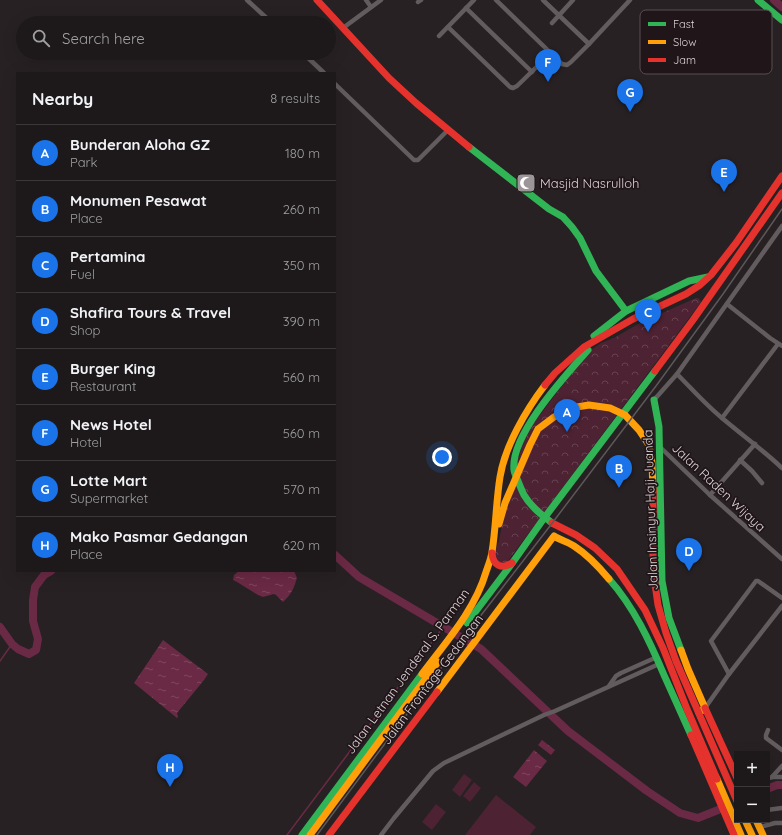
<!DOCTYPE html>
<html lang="en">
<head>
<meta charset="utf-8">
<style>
  :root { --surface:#1d191a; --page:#2a2627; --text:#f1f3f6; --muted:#a0a0a2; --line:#3b3839; --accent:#1a73e8 }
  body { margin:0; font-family:Quicksand,sans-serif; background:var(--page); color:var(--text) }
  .controls { position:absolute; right:12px; bottom:12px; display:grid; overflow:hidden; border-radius:0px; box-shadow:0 4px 16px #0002 }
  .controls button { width:36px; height:36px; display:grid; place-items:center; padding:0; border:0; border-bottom:1px solid var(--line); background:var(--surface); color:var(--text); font:20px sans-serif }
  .you { position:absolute; left:442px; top:457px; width:14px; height:14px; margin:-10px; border:3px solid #fff; border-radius:50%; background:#1a73e8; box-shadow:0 0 0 6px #1a73e833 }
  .badge { display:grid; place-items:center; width:26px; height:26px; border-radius:50%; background:var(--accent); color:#fff; font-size:13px; font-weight:700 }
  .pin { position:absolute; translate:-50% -33px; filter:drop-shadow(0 1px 2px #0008) }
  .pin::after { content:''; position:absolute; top:21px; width:14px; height:12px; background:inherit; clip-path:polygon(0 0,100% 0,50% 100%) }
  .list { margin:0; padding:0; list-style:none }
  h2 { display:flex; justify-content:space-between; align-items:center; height:52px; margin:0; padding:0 16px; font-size:17px }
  h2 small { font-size:13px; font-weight:400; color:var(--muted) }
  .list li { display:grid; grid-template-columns:26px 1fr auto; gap:12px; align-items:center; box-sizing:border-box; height:56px; padding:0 16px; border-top:1px solid var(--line) }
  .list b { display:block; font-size:15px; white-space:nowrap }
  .list p { margin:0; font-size:13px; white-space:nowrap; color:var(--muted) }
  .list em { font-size:13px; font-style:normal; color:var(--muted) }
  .icon { flex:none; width:22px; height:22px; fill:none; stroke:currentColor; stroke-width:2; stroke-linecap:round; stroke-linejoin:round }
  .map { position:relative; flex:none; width:782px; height:835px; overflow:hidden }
  .search { position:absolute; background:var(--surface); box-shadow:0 4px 16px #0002; left:16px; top:16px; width:320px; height:44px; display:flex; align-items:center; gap:10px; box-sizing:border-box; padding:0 14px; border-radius:22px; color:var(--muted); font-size:15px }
  .panel { position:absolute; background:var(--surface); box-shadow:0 4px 16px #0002; left:16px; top:72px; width:320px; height:500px; border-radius:0px }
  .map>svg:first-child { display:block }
  .park { fill:url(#park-crowns) }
  .pitch { fill:#4d2233 }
  .water { fill:url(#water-ripples) }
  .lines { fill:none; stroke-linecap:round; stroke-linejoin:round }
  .stream { stroke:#6a2944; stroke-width:1.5 }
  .river { stroke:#6a2944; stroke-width:8 }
  .street { stroke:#625c5e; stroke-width:4.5 }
  .fast { stroke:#30b455; stroke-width:7 }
  .slow { stroke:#ff9f0a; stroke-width:7 }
  .jam { stroke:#e5322d; stroke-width:7 }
  .rail { stroke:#5d5759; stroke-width:1.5 }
  .labels { text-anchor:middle; stroke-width:3.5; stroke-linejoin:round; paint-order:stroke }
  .poi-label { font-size:13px; fill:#ddd5d7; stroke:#201518; text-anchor:start }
  .street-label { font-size:13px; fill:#ddd5d7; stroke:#201518 }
  .key { fill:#201518; stroke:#594f51; stroke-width:1 }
  .key-label { font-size:11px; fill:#ddd5d7 }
</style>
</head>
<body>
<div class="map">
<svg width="782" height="835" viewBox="0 0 782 835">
  <defs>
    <pattern id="park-crowns" width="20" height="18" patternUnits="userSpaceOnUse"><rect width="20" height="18" fill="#4d2233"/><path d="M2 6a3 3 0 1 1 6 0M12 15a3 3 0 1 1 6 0" fill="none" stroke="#664150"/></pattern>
    <pattern id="water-ripples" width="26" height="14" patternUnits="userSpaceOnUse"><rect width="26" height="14" fill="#6a2944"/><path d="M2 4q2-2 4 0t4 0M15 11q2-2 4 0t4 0" fill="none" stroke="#7f475e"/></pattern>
  </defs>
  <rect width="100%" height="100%" fill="#272123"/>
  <polygon class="park" points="696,298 698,298 700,300 701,302 507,562 498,563 495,551 499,541 503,520 522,444 530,428 587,353 601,343 614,338 640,323"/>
  <g class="pitch">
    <polygon points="464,774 472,780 460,797 452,790"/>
    <polygon points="474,782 481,788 470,802 463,796"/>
    <polygon points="496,795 536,827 530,835 465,835"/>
    <polygon points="436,804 446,812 432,830 422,822"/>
  </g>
  <g class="water">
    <path d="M239 571H294L297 578C294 588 291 595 283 602L276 595 274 594 263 597 258 595 237 582 233 580 234 575Z"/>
    <polygon points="163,640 208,674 204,680 177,713 178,717 177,718 134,683"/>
    <polygon points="542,740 555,750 551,755 538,745"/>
    <polygon points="534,750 547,761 526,787 513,777"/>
  </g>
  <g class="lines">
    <g class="stream">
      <polyline points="0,661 12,644"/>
      <polyline points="287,835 444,626"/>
    </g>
    <g class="river">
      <polyline points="774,0 782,7"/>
      <polyline points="335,555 359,577 481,649 568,731 647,791 680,813 698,818 718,810"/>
      <polyline points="0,627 12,644 18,649 29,654 36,650 38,639 33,621 33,600 35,587 44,575 51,571"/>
      <polyline points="767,789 777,785 782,785"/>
    </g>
    <g class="street">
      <polyline points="247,0 272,23"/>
      <polyline points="366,0 371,7"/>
      <polyline points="496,0 562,64 567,65 571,62 589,44 630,0"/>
      <polyline points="543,0 589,44"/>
      <polyline points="418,2 421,0"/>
      <polyline points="466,8 532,72"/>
      <polyline points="552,23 573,0"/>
      <polyline points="448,27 510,87 513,88 517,86 551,53"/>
      <polyline points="343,28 381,0"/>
      <polyline points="439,36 474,0"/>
      <polyline points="303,53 324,73"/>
      <polyline points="335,84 414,160 418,160 448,130"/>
      <polyline points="727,304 770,338 782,346"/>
      <path d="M677 374C692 389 706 405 722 418 742 435 763 450 782 468"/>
      <polyline points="654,400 677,374 782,226"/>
      <polyline points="722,418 778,344"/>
      <polyline points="661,448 710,495 782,559"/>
      <polyline points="740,460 752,471 762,483"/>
      <polyline points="710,495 755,444"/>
      <polyline points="729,674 711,641 756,581 758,581 782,598"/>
      <polyline points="609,686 616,676 621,673 657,657"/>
      <polyline points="705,708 729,674 782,606"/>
      <polyline points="768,730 766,735 766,738 782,750"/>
      <polyline points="772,777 782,766"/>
      <polyline points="767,779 772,777 782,777"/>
      <polyline points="767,810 782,808"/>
      <polyline points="760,827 775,823 782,823"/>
      <polyline points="381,835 394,818 433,771 444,763 544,715 555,711 659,664"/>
    </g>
    <g class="fast">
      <polyline points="758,0 782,20"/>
      <polyline points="469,147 549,209 563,217 572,227 580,238 596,271 626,311"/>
      <polyline points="594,336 626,311 689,281 708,277"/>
      <polyline points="654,400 659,427 662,581 669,618 681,650"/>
      <path d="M552 523C542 515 531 507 524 495 522 491 520 486 518 481 517 478 514 473 514 470 510 435 566 375 588 350"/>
      <path d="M609 579C634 607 650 642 664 675 673 695 682 715 691 735"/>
      <polyline points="467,623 513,562 542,521 655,371"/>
      <polyline points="302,835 422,674"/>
    </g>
    <g class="slow">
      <polyline points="499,524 505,503 530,445 538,429 554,417 571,408 589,405 610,408 625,415 639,430 649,445 652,463 653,491"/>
      <polyline points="681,650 688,669 705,708 699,713"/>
      <path d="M422 674C445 643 475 610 486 572 488 566 491 559 492 552 496 527 496 502 500 477 505 446 526 410 545 385"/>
      <path d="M437 692 554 536C560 540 568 542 574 546 588 555 599 567 609 579"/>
      <polyline points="714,774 717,779 741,835"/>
      <polyline points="745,820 752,835"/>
      <polyline points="756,820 763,835"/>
      <polyline points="310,835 438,662"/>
    </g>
    <g class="jam">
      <polyline points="317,0 389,78 416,103 469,147"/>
      <polyline points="655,371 693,320 782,193"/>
      <polyline points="545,385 555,373 584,347 633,319 686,294 700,285 711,275 736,243 782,176"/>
      <polyline points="653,491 653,570 658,605 666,633 676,661 737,801"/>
      <polyline points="552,523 576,535 595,548 617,569 645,610 663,648 687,709 717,779"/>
      <path d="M492 553C493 565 501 570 512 563"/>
      <polyline points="705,708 737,778"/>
      <polyline points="691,735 734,835"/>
      <polyline points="329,835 437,692"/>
    </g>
    <polyline class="rail" points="317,835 465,636 550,526 656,386 723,294 782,209"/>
  </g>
  <defs>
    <symbol id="mosque-square" viewBox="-11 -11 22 22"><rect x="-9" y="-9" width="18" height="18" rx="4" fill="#9d9698" stroke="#201518"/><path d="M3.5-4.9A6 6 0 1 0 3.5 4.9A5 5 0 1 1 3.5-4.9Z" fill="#fff"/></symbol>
  </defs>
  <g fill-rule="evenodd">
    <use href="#mosque-square" x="515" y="172" width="22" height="22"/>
  </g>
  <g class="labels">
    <g class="poi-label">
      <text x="540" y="188">Masjid Nasrulloh</text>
    </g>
    <g class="street-label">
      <text transform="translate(719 487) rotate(43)" y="5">Jalan Raden Wijaya</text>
      <text transform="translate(650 510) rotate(-92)" y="5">Jalan Insinyur Haji Juanda</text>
      <text transform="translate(407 671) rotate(-54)" y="5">Jalan Letnan Jenderal S. Parman</text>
      <text transform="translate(432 679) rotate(-53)" y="5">Jalan Frontage Gedangan</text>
    </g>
  </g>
  <rect x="640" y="10" width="132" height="64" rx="6" class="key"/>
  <rect x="648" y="22" width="18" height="4" fill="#30b455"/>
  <rect x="648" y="40" width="18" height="4" fill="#ff9f0a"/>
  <rect x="648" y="58" width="18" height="4" fill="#e5322d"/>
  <g class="key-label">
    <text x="673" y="28">Fast</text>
    <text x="673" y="46">Slow</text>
    <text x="673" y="64">Jam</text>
  </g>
</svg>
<div class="controls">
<button>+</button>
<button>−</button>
</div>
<div class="you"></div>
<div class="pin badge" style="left:567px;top:432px">A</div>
<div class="pin badge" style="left:619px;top:488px">B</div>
<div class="pin badge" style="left:648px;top:332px">C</div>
<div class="pin badge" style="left:689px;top:571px">D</div>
<div class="pin badge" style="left:724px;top:192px">E</div>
<div class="pin badge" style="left:548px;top:82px">F</div>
<div class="pin badge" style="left:630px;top:112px">G</div>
<div class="pin badge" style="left:170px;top:787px">H</div>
<div class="search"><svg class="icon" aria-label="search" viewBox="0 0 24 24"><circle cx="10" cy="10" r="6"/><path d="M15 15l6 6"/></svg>Search here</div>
<section class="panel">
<h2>Nearby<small>8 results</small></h2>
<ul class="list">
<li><span class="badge">A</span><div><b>Bunderan Aloha GZ</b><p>Park</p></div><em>180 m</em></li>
<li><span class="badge">B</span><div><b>Monumen Pesawat</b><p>Place</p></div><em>260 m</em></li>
<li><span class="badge">C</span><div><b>Pertamina</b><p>Fuel</p></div><em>350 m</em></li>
<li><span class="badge">D</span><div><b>Shafira Tours &amp; Travel</b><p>Shop</p></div><em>390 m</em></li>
<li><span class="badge">E</span><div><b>Burger King</b><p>Restaurant</p></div><em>560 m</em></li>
<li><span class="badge">F</span><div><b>News Hotel</b><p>Hotel</p></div><em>560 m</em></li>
<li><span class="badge">G</span><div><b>Lotte Mart</b><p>Supermarket</p></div><em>570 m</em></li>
<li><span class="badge">H</span><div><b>Mako Pasmar Gedangan</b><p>Place</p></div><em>620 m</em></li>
</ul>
</section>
</div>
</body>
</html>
